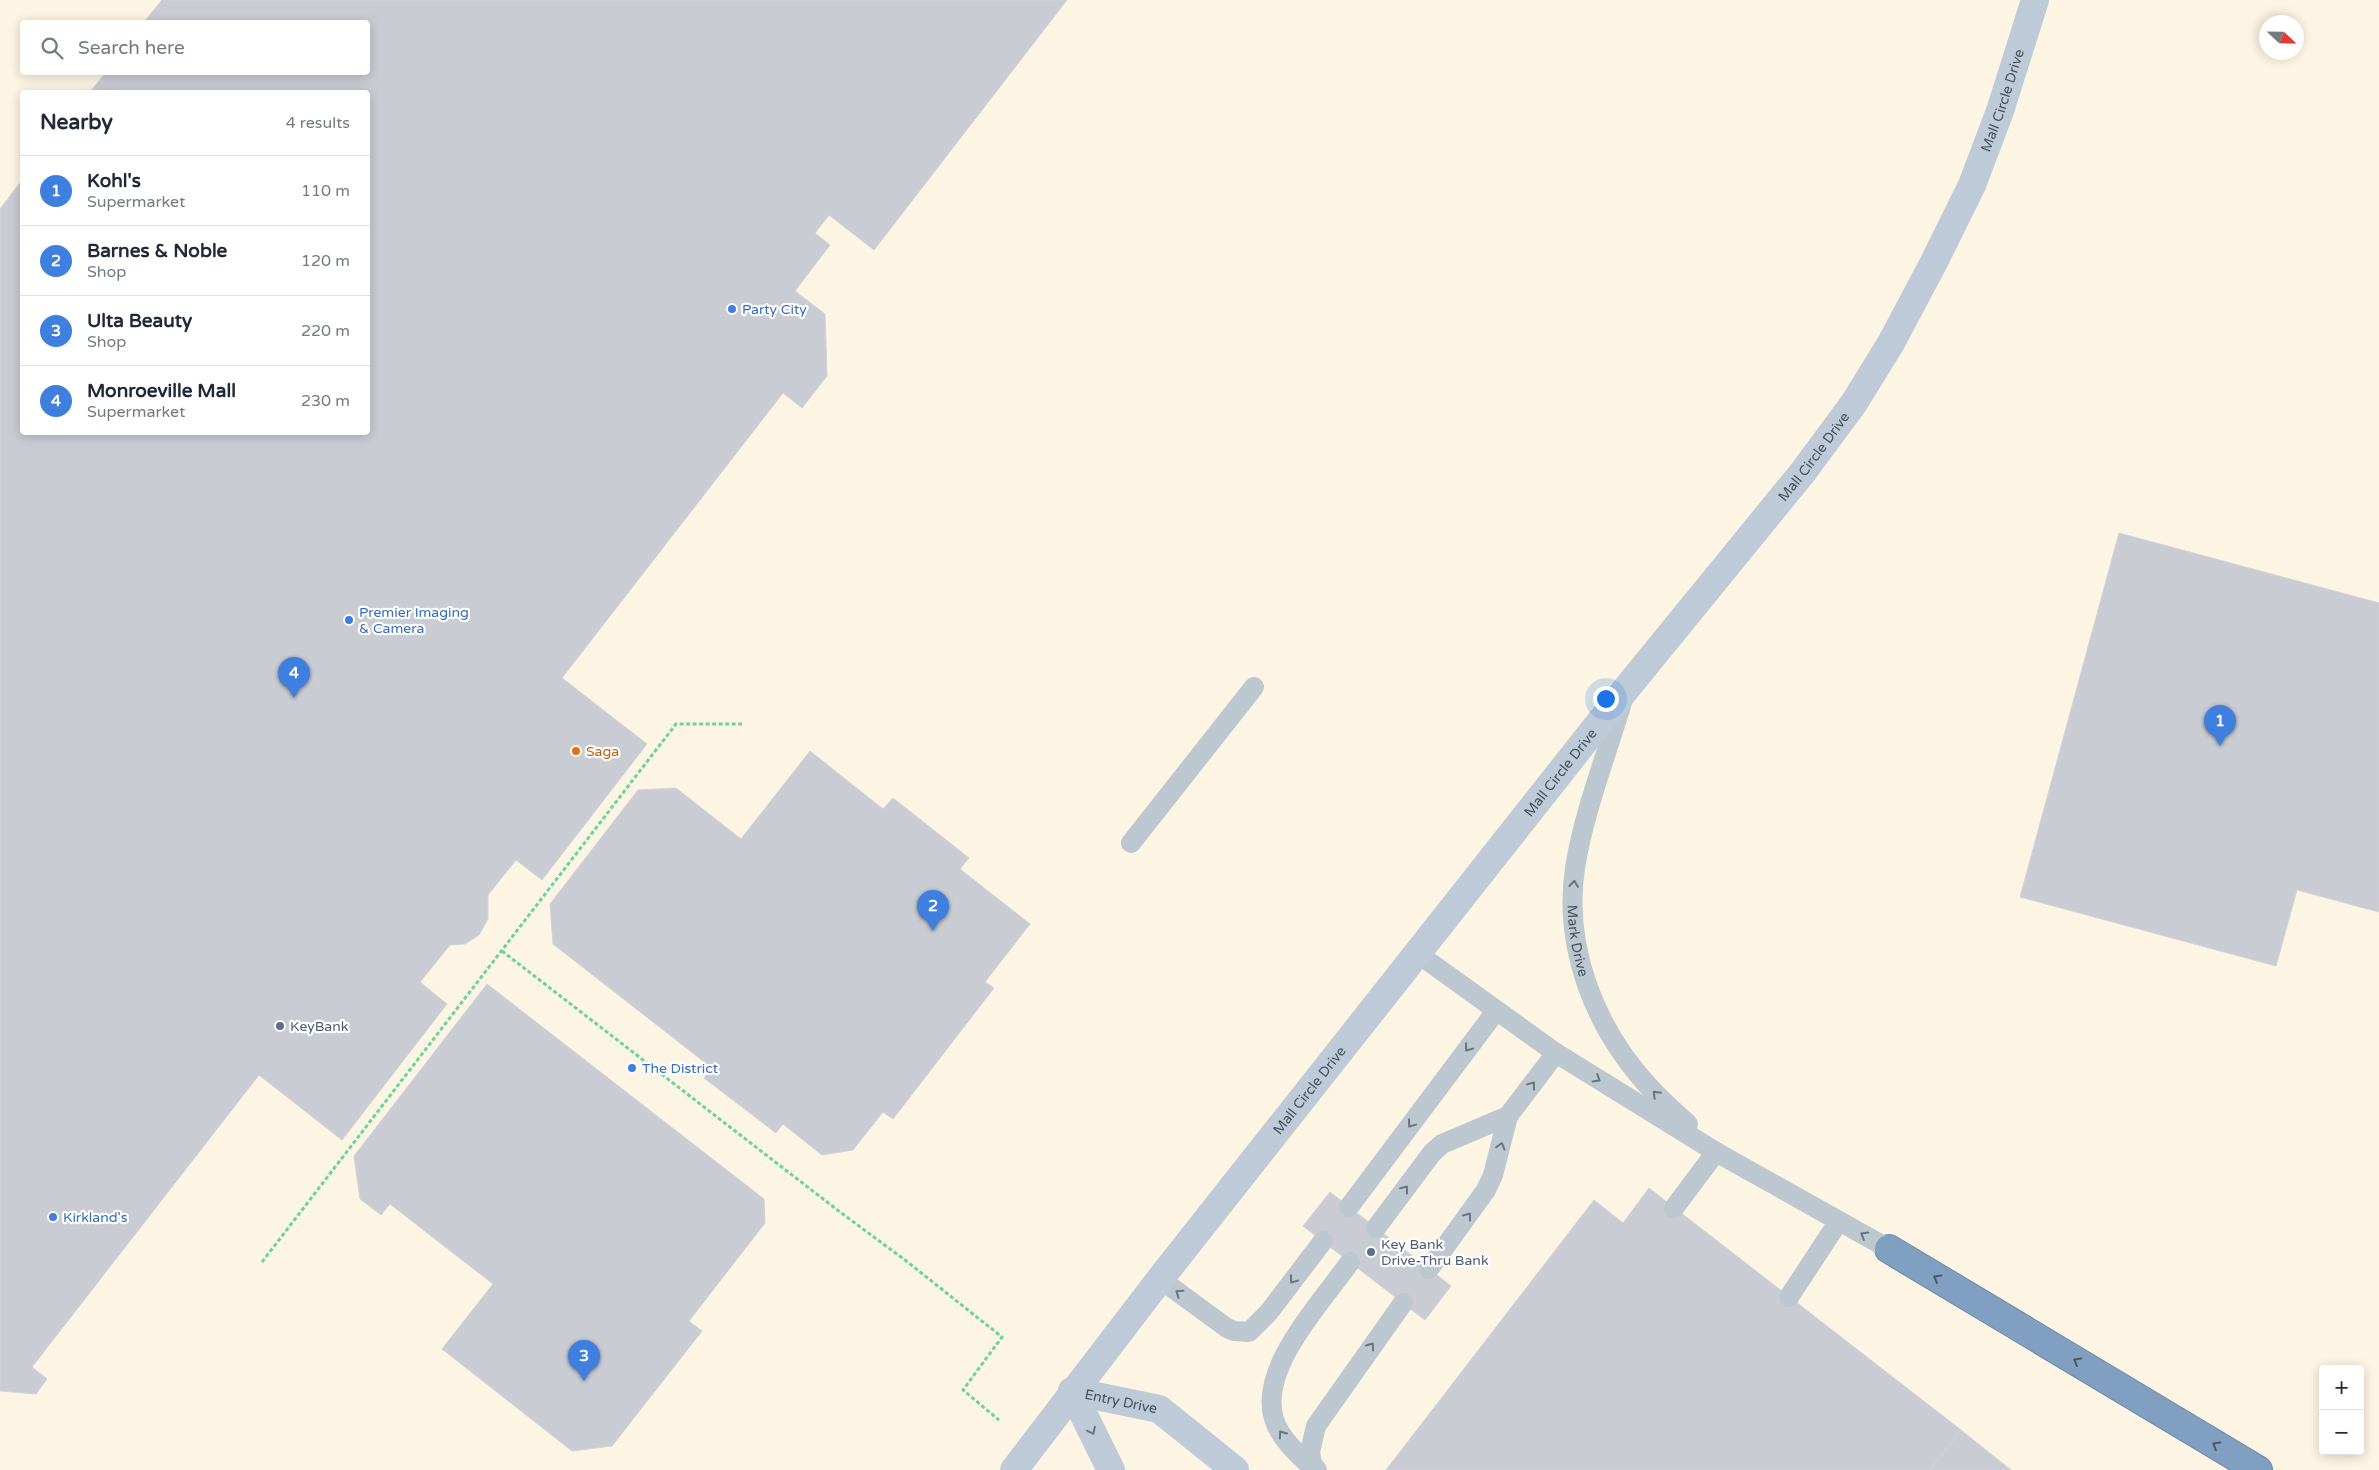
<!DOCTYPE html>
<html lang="en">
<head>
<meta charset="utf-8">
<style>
  :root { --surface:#fff; --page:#f6f6f7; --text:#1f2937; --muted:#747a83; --line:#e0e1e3; --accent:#0d6eea }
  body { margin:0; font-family:"Varela Round",sans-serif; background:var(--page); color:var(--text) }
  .controls { position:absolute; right:15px; bottom:15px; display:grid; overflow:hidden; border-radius:5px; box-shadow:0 2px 12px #0003 }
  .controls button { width:45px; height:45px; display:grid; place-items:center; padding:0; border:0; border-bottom:1px solid var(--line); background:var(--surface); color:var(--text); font:25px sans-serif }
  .compass { position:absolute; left:2259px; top:15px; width:45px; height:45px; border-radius:50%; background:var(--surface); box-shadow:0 2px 12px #0003; rotate:112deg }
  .you { position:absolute; left:1605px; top:698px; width:18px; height:18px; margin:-12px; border:4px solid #fff; border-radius:50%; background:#1a73e8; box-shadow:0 0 0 8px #1a73e833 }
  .badge { display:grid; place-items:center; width:32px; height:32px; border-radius:50%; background:var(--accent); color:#fff; font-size:16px; font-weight:700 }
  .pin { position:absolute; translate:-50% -41px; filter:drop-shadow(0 1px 2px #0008) }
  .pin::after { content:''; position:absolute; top:26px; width:18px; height:15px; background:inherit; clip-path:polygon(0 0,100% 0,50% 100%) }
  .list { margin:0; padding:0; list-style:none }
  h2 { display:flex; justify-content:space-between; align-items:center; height:65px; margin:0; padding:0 20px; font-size:21px }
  h2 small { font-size:16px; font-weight:400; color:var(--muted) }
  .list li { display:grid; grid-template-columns:32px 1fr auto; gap:15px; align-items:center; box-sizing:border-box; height:70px; padding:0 20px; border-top:1px solid var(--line) }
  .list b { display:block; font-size:19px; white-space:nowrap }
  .list p { margin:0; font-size:16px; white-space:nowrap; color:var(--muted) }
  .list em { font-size:16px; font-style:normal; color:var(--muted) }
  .icon { flex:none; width:28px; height:28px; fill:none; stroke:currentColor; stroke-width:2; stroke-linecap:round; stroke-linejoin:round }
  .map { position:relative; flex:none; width:2379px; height:1470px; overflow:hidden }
  .search { position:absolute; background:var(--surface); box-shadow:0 2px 12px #0003; left:20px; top:20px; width:350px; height:55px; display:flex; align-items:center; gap:12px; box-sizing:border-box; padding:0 18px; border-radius:5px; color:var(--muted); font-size:19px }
  .panel { position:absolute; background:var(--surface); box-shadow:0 2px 12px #0003; left:20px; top:90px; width:350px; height:345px; border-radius:5px }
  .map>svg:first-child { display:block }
  .commercial { fill:#fdf5e3; fill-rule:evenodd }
  .building { fill:#c9ccd2; stroke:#d0d3d9 }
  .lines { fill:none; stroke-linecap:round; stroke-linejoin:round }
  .highway-casing { stroke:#6c8aab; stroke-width:30 }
  .path { stroke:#6dd1a0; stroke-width:3; stroke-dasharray:4 2.5; stroke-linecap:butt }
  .lane { stroke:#bcc7d0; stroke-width:20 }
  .secondary { stroke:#becad8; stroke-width:28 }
  .highway { stroke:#819fc0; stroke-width:28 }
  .oneway { stroke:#68747e }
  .oneway2 { stroke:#4a5865 }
  .oneway3 { stroke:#697580 }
  .shop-dot { fill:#3f7fe0; stroke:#fff; stroke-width:2 }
  .food-dot { fill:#e8710a; stroke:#fff; stroke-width:2 }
  .service-dot { fill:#5c6f8a; stroke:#fff; stroke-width:2 }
  .labels { text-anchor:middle; stroke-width:4.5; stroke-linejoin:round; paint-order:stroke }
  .street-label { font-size:14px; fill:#44505b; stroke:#fff }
  .shop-label { font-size:14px; fill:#366cbe; stroke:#fff; text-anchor:start }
  .food-label { font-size:14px; fill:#c56008; stroke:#fff; text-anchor:start }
  .service-label { font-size:14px; fill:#4e5e75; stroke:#fff; text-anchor:start }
</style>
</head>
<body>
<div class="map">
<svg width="2379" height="1470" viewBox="0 0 2379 1470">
  <rect width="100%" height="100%" fill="#f0eced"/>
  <path class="commercial" d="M0 0H2379V1470H0ZM22 22H368V72H22ZM2266 22H2296V52H2266ZM22 92H368V432H22ZM2323 1369H2360V1451H2323Z"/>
  <g class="building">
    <polygon points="162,0 1067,0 874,250 829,215 815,233 830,245 795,291 825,314 827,376 802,408 783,393 562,678 647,744 542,880 516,860 488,895 488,919 479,935 465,944 450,945 420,982 447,1004 342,1140 259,1075 32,1367 47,1379 36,1394 0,1391 0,209 22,180 22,432 368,432 368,92 90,92 106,72 368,72 368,22 144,22"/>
    <polygon points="2119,533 2379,603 2379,912 2297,890 2276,966 2020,897"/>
    <polygon points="810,751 883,809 893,798 969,858 960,869 1030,924 985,982 994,988 893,1119 883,1112 853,1150 822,1155 783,1124 776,1133 704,1078 712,1068 553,944 550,904 638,790 676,788 741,839"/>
    <polygon points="487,984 764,1199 765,1223 689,1321 702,1331 612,1446 572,1451 442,1349 493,1284 390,1204 381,1215 360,1199 354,1156"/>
    <polygon points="1649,1188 1961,1430 1930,1470 1386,1470 1594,1200 1623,1223"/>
    <polygon points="1330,1192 1451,1286 1425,1320 1303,1226"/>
    <polygon points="1961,1430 2011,1470 1930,1470"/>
  </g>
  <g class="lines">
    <defs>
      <polyline id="highway" points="1889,1249 2258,1470"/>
    </defs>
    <use href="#highway" class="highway-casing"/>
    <g class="path">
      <polyline points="502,951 840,1212 905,1260 1002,1337 963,1390 999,1420"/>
      <polyline points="262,1262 676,724 742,724"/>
    </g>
    <g class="lane">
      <path id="s1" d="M1623 699C1607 754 1584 811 1575 868 1563 949 1596 1031 1652 1090 1663 1102 1676 1113 1688 1124"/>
      <polyline points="1131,843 1254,687"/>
      <polyline points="1417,953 1556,1053 1716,1152 1889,1249"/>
      <polyline points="1349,1207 1496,1011"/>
      <polyline points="1674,1208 1716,1152"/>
      <polyline points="1376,1228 1432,1153 1442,1144 1454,1139 1508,1116"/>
      <polyline points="1429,1269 1486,1190 1493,1175 1508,1116 1556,1053"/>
      <polyline points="1160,1279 1227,1328 1234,1331 1249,1332 1269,1312 1323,1241"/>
      <polyline points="1789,1297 1839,1221"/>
      <path d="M1315 1470C1300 1456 1280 1439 1274 1419 1258 1368 1322 1302 1350 1262"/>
      <polyline points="1317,1470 1312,1464 1310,1452 1316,1426 1403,1303"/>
    </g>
    <g class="secondary">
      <path id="s2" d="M1072 1391 1159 1409 1235 1470"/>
      <polyline points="1072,1391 1111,1470"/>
      <path id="s3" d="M1014 1470 1160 1279 1626 689 1803 472 1854 403 1891 343 1934 262 1972 185 2000 111 2035 0"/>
    </g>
    <use href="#highway" class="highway"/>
  </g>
  <defs><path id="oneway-chevron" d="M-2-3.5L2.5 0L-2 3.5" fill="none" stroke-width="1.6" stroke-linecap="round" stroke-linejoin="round" transform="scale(1.25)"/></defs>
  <g class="oneway">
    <use href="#oneway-chevron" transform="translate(1574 884) rotate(-84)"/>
    <use href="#oneway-chevron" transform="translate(1468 1048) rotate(127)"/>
    <use href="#oneway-chevron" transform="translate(1597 1079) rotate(31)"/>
    <use href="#oneway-chevron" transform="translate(1532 1085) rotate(-53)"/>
    <use href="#oneway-chevron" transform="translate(1656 1094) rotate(-135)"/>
    <use href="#oneway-chevron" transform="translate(1411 1124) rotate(127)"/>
    <use href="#oneway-chevron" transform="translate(1501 1146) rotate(-75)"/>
    <use href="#oneway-chevron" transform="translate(1405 1189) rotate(-53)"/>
    <use href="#oneway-chevron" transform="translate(1468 1216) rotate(-54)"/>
    <use href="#oneway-chevron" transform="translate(1864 1235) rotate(-150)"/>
    <use href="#oneway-chevron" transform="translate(1293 1280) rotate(127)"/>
    <use href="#oneway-chevron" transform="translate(1179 1293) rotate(-145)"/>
    <use href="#oneway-chevron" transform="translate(1371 1346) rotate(-54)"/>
    <use href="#oneway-chevron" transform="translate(1282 1434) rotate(-125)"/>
  </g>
  <g class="oneway2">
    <use href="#oneway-chevron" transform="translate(1937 1278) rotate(-149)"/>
    <use href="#oneway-chevron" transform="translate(2077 1361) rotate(-149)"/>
    <use href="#oneway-chevron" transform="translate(2216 1445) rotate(-149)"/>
  </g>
  <use class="oneway3" href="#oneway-chevron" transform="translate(1092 1431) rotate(64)"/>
  <g class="shop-dot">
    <circle cx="732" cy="309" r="5"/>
    <circle cx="349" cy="620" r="5"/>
    <circle cx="632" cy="1068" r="5"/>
    <circle cx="53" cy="1217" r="5"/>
  </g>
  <circle class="food-dot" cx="576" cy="751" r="5"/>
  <g class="service-dot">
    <circle cx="280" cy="1026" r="5"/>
    <circle cx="1371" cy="1252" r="5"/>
  </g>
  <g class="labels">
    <g class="street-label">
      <text dy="5" stroke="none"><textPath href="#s3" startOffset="1696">Mall Circle Drive</textPath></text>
      <text dy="5" stroke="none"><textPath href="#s3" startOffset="1291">Mall Circle Drive</textPath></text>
      <text dy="5" stroke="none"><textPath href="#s3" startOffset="886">Mall Circle Drive</textPath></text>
      <text dy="5" stroke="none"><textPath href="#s1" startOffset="249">Mark Drive</textPath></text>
      <text dy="5" stroke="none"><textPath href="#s3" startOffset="481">Mall Circle Drive</textPath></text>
      <text dy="5" stroke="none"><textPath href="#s2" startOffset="50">Entry Drive</textPath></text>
    </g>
    <g class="shop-label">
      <text x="742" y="314">Party City</text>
      <text x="359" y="617">Premier Imaging<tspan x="359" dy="16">&amp; Camera</tspan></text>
      <text x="642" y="1073">The District</text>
      <text x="63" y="1222">Kirkland's</text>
    </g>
    <g class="food-label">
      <text x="586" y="756">Saga</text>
    </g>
    <g class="service-label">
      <text x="290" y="1031">KeyBank</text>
      <text x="1381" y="1249">Key Bank<tspan x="1381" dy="16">Drive-Thru Bank</tspan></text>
    </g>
  </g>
</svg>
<div class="controls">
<button>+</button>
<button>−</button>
</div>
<svg class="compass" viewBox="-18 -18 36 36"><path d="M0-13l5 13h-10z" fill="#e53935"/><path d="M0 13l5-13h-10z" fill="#747a83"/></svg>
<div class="you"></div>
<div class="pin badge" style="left:2220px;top:746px;background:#3f7fe0">1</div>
<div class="pin badge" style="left:933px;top:931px;background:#3f7fe0">2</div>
<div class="pin badge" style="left:584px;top:1381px;background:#3f7fe0">3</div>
<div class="pin badge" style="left:294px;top:698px;background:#3f7fe0">4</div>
<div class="search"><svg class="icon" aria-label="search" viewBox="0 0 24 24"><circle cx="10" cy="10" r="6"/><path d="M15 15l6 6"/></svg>Search here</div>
<section class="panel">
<h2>Nearby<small>4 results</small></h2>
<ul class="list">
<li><span class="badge" style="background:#3f7fe0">1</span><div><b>Kohl's</b><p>Supermarket</p></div><em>110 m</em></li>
<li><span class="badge" style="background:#3f7fe0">2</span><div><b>Barnes &amp; Noble</b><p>Shop</p></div><em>120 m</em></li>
<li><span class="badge" style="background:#3f7fe0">3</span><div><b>Ulta Beauty</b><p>Shop</p></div><em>220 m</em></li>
<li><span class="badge" style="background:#3f7fe0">4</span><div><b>Monroeville Mall</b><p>Supermarket</p></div><em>230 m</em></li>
</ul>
</section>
</div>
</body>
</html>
